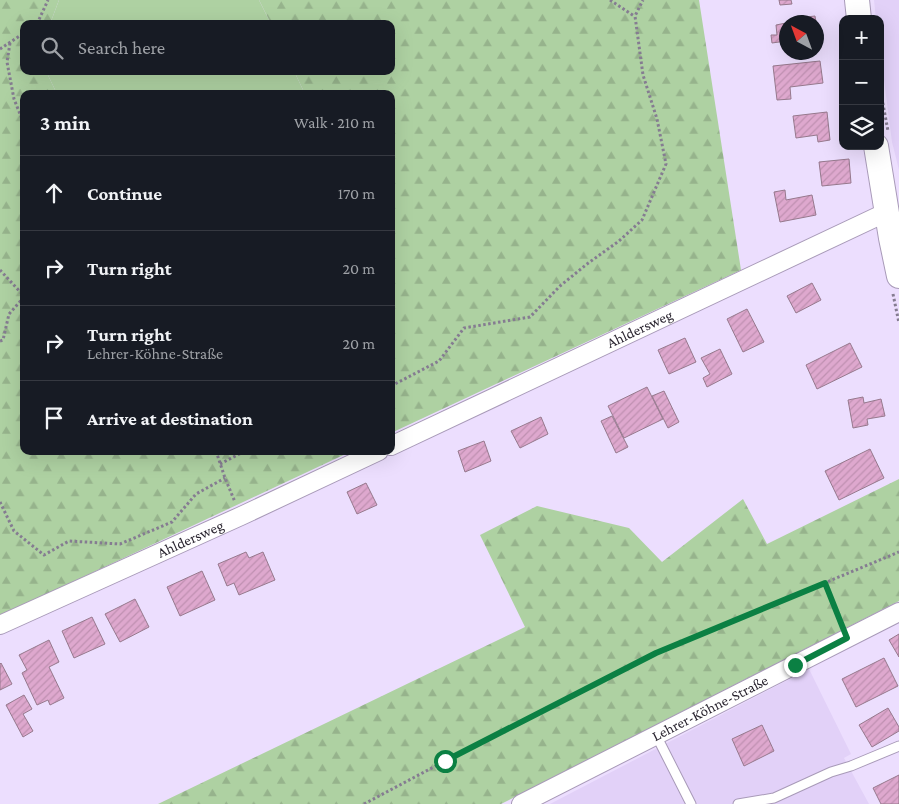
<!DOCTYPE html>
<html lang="en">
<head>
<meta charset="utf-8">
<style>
  :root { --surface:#171b24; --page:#20242c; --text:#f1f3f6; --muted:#9ea1a6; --line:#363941 }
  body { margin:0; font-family:"Crimson Pro",serif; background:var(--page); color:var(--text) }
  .controls { position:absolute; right:15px; top:15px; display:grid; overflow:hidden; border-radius:10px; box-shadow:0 5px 20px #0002 }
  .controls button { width:45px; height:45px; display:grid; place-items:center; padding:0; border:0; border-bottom:1px solid var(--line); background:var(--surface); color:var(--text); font:25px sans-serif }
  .compass { position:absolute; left:779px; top:15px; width:45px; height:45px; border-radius:50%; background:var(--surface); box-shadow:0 5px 20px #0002; rotate:319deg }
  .stop { position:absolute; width:15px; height:15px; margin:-11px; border:4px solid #0b8043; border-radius:50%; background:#fff }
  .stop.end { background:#0b8043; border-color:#fff; box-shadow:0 1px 5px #0008 }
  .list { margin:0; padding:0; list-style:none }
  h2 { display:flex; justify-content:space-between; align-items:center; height:65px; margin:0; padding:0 20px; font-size:21px }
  h2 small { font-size:16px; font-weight:400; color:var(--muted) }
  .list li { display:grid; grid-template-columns:32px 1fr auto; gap:15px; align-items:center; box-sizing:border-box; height:75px; padding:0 20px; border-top:1px solid var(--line) }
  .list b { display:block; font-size:19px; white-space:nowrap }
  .list p { margin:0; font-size:16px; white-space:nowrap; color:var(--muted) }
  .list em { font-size:16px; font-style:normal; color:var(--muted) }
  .icon { flex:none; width:28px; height:28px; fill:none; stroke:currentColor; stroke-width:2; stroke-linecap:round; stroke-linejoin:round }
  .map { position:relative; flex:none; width:899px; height:804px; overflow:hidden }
  .search { position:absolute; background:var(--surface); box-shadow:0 5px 20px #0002; left:20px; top:20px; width:375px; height:55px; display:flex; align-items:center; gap:12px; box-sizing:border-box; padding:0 18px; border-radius:10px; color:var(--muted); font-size:19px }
  .panel { position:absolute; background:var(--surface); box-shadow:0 5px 20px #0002; left:20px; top:90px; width:375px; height:365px; border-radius:10px }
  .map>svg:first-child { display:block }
  .built { fill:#e2d1f8 }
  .green { fill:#aed1a2 }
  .forest { fill:url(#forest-firs) }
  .building { fill:url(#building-hatch); stroke:#96798d }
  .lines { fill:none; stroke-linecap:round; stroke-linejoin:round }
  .lane-casing { stroke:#a89ab8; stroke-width:11 }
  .street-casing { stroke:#a89ab8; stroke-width:20 }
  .secondary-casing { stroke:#a89ab8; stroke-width:26 }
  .path { stroke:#857c91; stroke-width:3; stroke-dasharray:2.5 2.5; stroke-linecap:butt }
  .lane { stroke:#fff; stroke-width:9 }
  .street { stroke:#fff; stroke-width:18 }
  .secondary { stroke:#fff; stroke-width:24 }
  .route { stroke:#0b8043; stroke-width:6 }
  .labels { text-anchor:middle; stroke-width:4.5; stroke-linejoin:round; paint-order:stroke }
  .street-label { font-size:15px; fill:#2a2530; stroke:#f5f0fd }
</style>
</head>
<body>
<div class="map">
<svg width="899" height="804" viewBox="0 0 899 804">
  <defs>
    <pattern id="forest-firs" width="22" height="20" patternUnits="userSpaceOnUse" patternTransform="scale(1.25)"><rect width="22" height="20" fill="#aed1a2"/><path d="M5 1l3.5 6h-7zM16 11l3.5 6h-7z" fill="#96b38c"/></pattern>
    <pattern id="building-hatch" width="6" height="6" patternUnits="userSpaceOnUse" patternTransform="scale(1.25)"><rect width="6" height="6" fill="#dea8ce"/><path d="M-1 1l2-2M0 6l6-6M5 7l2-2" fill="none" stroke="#bf90b1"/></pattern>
  </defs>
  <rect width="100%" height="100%" fill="#ecdefe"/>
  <g class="built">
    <polygon points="874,0 899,0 899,170 892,142 880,49 880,19 876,19"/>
    <polygon points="809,669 851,754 844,758 869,804 550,804"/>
  </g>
  <g class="green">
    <polygon points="59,0 259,0 271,24 50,24"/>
    <polygon points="46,71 294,71 305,94 57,94"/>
  </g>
  <g class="forest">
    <polygon points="0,0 59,0 50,24 24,24 24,71 46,71 57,94 24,94 24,451 352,451 0,616"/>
    <polygon points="259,0 699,0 741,270 391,433 391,94 305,94 294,71 391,71 391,24 271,24"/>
    <polygon points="899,479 899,601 501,804 158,804 525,627 480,535 537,506 629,528 662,562 743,499 767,544"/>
  </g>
  <g class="building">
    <polygon points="779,0 791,0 792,4 780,5"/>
    <polygon points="815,16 816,22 794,22 798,22 798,18"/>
    <polygon points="786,23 786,41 772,43 771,35 777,35 776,25"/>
    <polygon points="820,61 823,83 790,87 791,99 777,100 773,66"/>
    <polygon points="827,112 830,140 818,142 817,135 796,138 793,116"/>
    <polygon points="849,159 851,183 822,186 819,162"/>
    <polygon points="785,190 786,200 812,195 816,215 780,222 774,192"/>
    <polygon points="812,283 821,300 796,313 787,296"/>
    <polygon points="747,309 764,342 743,352 727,319"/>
    <polygon points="685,338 696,362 669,374 658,350"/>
    <polygon points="850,343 862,367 817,389 806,365"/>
    <polygon points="720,349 732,374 707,387 703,378 710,374 701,358"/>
    <polygon points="647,387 663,419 624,438 608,406"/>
    <polygon points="664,391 679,422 668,428 652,396"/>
    <polygon points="863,397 864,403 881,399 885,416 867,419 868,425 853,428 848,400"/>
    <polygon points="612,416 628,447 616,453 601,421"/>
    <polygon points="541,417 548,434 520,448 511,431"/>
    <polygon points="484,441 491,461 465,472 458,451"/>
    <polygon points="870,449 884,478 839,500 825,471"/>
    <polygon points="366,483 377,505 357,514 347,492"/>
    <polygon points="246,552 249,558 263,552 275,580 239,595 234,583 227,586 218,564"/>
    <polygon points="202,571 215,600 180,616 167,587"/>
    <polygon points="135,599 149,627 120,642 105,614"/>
    <polygon points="92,617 105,644 74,658 62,631"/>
    <polygon points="899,634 899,657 889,640"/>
    <polygon points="49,640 59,662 49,667 64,698 50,705 48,700 37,705 22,673 27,670 19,655"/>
    <polygon points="884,658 898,686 856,707 842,679"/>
    <polygon points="1,663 12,684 0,690 0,664"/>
    <polygon points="24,695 32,709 23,714 33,731 23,737 6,705"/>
    <polygon points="888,708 899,727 899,731 872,747 859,725"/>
    <polygon points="762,725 774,751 744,766 732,739"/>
    <polygon points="899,775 899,804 881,804 873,788"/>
  </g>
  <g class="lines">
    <defs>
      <g id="lane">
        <polyline points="656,735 691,804"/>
        <polyline points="738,804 774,798 831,772 851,766 899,746"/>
      </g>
      <g id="street">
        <path id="s1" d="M391 446 887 212"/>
        <path id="s2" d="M0 625 241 516 379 451"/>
        <path id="s3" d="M521 804 899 612"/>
      </g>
      <g id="secondary">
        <polyline points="857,0 859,19"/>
        <polyline points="876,146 891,238 899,276"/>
      </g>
    </defs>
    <use href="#lane" class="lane-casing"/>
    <use href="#street" class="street-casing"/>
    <use href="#secondary" class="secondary-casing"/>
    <g class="path">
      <polyline points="610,0 634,16"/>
      <polyline points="37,24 48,0"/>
      <polyline points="10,43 7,62 14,99 24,124"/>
      <polyline points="0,49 24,33"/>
      <polyline points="880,88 888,131"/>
      <polyline points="0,270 24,296"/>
      <polyline points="893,294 899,323"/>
      <polyline points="0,341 3,340 9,314 24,297"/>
      <polyline points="391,386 439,361 464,328 530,317 560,286 587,264 619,241 642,220 666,164 657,119 643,75 635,16 643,0"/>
      <polyline points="216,451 225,478 235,502"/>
      <polyline points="220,464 245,451"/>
      <polyline points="0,502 14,531 44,555 69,541 120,544 172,522 196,494 225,478"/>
      <polyline points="825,583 841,624"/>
      <polyline points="364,804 477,744 656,653 899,552"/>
    </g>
    <use href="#lane" class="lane"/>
    <use href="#street" class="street"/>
    <use href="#secondary" class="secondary"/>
  </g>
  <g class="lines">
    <polyline class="route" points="445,761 656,653 825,583 847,638 795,665"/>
  </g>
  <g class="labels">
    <g class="street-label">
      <text dy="5" stroke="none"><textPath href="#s1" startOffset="275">Ahldersweg</textPath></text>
      <text dy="5" stroke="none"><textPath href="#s2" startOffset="209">Ahldersweg</textPath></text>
      <text dy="5" stroke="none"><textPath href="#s3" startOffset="212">Lehrer-Köhne-Straße</textPath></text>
    </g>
  </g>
</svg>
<div class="controls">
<button>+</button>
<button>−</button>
<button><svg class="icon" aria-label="layers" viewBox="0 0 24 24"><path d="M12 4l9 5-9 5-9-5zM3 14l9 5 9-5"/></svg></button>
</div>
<svg class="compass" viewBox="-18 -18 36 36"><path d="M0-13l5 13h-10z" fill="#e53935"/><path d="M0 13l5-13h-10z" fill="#9ea1a6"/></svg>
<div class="stop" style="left:445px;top:761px"></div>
<div class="stop end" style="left:795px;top:665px"></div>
<div class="search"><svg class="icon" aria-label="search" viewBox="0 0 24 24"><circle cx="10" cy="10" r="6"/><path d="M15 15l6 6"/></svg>Search here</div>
<section class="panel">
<h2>3 min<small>Walk · 210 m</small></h2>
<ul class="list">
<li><svg class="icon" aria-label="ahead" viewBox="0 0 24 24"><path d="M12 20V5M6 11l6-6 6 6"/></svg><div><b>Continue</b></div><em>170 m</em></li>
<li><svg class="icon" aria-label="right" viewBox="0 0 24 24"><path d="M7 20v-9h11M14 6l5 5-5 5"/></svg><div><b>Turn right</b></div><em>20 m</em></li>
<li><svg class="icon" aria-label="right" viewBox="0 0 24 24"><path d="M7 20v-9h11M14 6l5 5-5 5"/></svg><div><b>Turn right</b><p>Lehrer-Köhne-Straße</p></div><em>20 m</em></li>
<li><svg class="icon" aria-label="arrive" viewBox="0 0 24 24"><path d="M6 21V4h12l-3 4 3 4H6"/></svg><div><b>Arrive at destination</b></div></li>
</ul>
</section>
</div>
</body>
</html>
